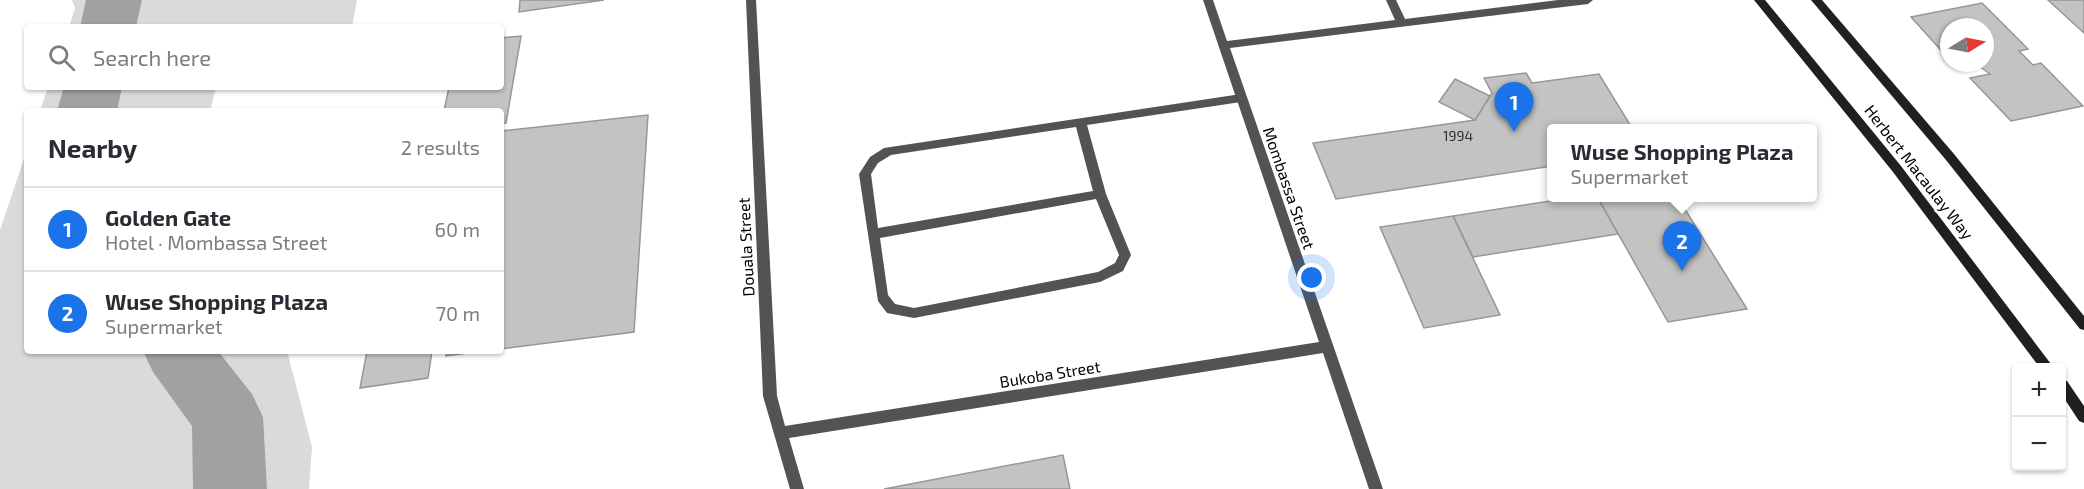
<!DOCTYPE html>
<html lang="en">
<head>
<meta charset="utf-8">
<style>
  :root { --surface:#fff; --page:#f7f7f7; --text:#2b2b33; --muted:#7c7c81; --line:#e1e1e2; --accent:#1a73e8 }
  body { margin:0; font-family:"Exo 2",sans-serif; background:var(--page); color:var(--text) }
  .controls { position:absolute; right:18px; bottom:18px; display:grid; overflow:hidden; border-radius:6px; box-shadow:0 2px 4px #0004 }
  .controls button { width:54px; height:54px; display:grid; place-items:center; padding:0; border:0; border-bottom:2px solid var(--line); background:var(--surface); color:var(--text); font:30px sans-serif }
  .compass { position:absolute; left:1940px; top:18px; width:54px; height:54px; border-radius:50%; background:var(--surface); box-shadow:0 2px 4px #0004; rotate:80deg }
  .you { position:absolute; left:1312px; top:278px; width:21px; height:21px; margin:-15px; border:4px solid #fff; border-radius:50%; background:#1a73e8; box-shadow:0 0 0 9px #1a73e833 }
  .badge { display:grid; place-items:center; width:39px; height:39px; border-radius:50%; background:var(--accent); color:#fff; font-size:20px; font-weight:700 }
  .pin { position:absolute; translate:-50% -50px; filter:drop-shadow(0 2px 3px #0008) }
  .pin::after { content:''; position:absolute; top:32px; width:21px; height:18px; background:inherit; clip-path:polygon(0 0,100% 0,50% 100%) }
  .popup { position:absolute; left:1547px; top:124px; width:270px; height:78px; box-sizing:border-box; display:grid; place-content:center; border-radius:6px; background:var(--surface); filter:drop-shadow(0 2px 4px #0005); font-size:20px; white-space:nowrap; color:var(--muted) }
  .popup b { font-size:22px; color:var(--text) }
  .popup::after { content:''; position:absolute; left:50%; top:100%; margin-left:-12px; border:12px solid transparent; border-top-color:var(--surface) }
  .list { margin:0; padding:0; list-style:none }
  h2 { display:flex; justify-content:space-between; align-items:center; height:78px; margin:0; padding:0 24px; font-size:26px }
  h2 small { font-size:20px; font-weight:400; color:var(--muted) }
  .list li { display:grid; grid-template-columns:39px 1fr auto; gap:18px; align-items:center; box-sizing:border-box; height:84px; padding:0 24px; border-top:2px solid var(--line) }
  .list b { display:block; font-size:22px; white-space:nowrap }
  .list p { margin:0; font-size:20px; white-space:nowrap; color:var(--muted) }
  .list em { font-size:20px; font-style:normal; color:var(--muted) }
  .icon { flex:none; width:33px; height:33px; fill:none; stroke:currentColor; stroke-width:2; stroke-linecap:round; stroke-linejoin:round }
  .map { position:relative; flex:none; width:2084px; height:489px; overflow:hidden }
  .search { position:absolute; background:var(--surface); box-shadow:0 2px 4px #0004; left:24px; top:24px; width:480px; height:66px; display:flex; align-items:center; gap:15px; box-sizing:border-box; padding:0 21px; border-radius:6px; color:var(--muted); font-size:22px }
  .panel { position:absolute; background:var(--surface); box-shadow:0 2px 4px #0004; left:24px; top:108px; width:480px; height:246px; border-radius:6px }
  .map>svg:first-child { display:block }
  .green { fill:#dadada }
  .lines { fill:none; stroke-linecap:round; stroke-linejoin:round }
  .river { fill:#a1a1a1; fill-rule:evenodd }
  .building { fill:#c3c3c3; stroke:#979797; stroke-width:1.5 }
  .service { fill:#535353; fill-rule:evenodd }
  .minor { fill:#535353; fill-rule:evenodd }
  .secondary { fill:#202020; fill-rule:evenodd }
  .labels { text-anchor:middle; stroke-width:5; stroke-linejoin:round; paint-order:stroke }
  .number-label { font-size:14px; fill:#313131 }
  .street-label { font-size:16px; fill:#000; stroke:#fff }
</style>
</head>
<body>
<div class="map">
<svg width="2084" height="489" viewBox="0 0 2084 489">
  <rect width="100%" height="100%" fill="#fff"/>
  <g class="green">
    <polygon points="72,0 357,0 352,27 69,27 75,8"/>
    <polygon points="48,87 216,87 210,111 40,111"/>
    <polygon points="27,150 27,351 287,351 312,447 309,489 0,489 0,230"/>
  </g>
  <g class="lines">
    <g class="river">
      <polygon points="86,0 142,0 136,27 80,27"/>
      <polygon points="64,87 122,87 117,111 57,111"/>
      <polygon points="143,351 218,351 252,394 263,417 267,489 193,489 192,426 153,372"/>
    </g>
  </g>
  <g class="building">
    <polygon points="520,0 604,0 519,12"/>
    <polygon points="2048,0 2084,0 2084,33"/>
    <polygon points="1982,3 2028,49 2019,51 2033,65 2041,63 2083,106 2011,121 1970,78 1990,74 1976,64 1985,63 1985,27 1949,27 1949,59 1911,17"/>
    <polygon points="521,36 506,123 501,123 501,111 444,111 449,87 501,87 501,38"/>
    <polygon points="1526,73 1532,83 1599,74 1632,128 1552,128 1552,166 1336,199 1313,143 1475,120 1492,93 1484,78"/>
    <polygon points="1455,79 1490,96 1475,120 1439,102"/>
    <polygon points="648,115 634,332 501,349 501,131"/>
    <polygon points="1570,198 1598,198 1618,234 1473,257 1453,216"/>
    <polygon points="1598,198 1678,198 1747,309 1668,322"/>
    <polygon points="1453,216 1500,315 1424,328 1380,227"/>
    <polygon points="367,351 432,351 428,378 360,388"/>
    <polygon points="446,351 483,351 446,356"/>
    <polygon points="1063,455 1070,489 884,489"/>
  </g>
  <g class="lines">
    <path class="service" d="M1241 94 1246 98 1241 102 1087 125 1106 194 1131 255 1123 271 1100 282 914 318 887 313 878 301 859 174 870 157 884 148ZM1076 127 1093 191 878 228 871 174 878 163 891 155ZM1096 199 1119 255 1115 263 1098 272 914 308 895 304 888 295 880 238Z"/>
    <polygon class="minor" points="746,0 756,0 777,396 785,426 1319,342 1203,0 1213,0 1227,41 1395,20 1386,0 1396,0 1405,19 1558,0 1593,0 1588,4 1230,48 1383,489 1369,489 1323,353 789,438 804,489 790,489 763,396"/>
    <g class="secondary">
      <polygon points="1754,0 1765,0 1901,166 2054,368 2040,368 1893,172"/>
      <polygon points="1811,0 1822,0 1954,154 2084,316 2084,330 2080,329 1946,160"/>
      <polygon points="2062,379 2067,381 2084,406 2084,423 2079,421 2062,395"/>
    </g>
  </g>
  <g class="labels">
    <g class="number-label">
      <text x="1458" y="141">1994</text>
    </g>
    <g class="street-label">
      <text transform="translate(1919 172) rotate(52)" y="6">Herbert Macaulay Way</text>
      <text transform="translate(1289 188) rotate(71)" y="6">Mombassa Street</text>
      <text transform="translate(746 247) rotate(-93)" y="6">Douala Street</text>
      <text transform="translate(1050 374) rotate(-9)" y="6">Bukoba Street</text>
    </g>
  </g>
</svg>
<div class="controls">
<button>+</button>
<button>−</button>
</div>
<svg class="compass" viewBox="-18 -18 36 36"><path d="M0-13l5 13h-10z" fill="#e53935"/><path d="M0 13l5-13h-10z" fill="#7c7c81"/></svg>
<div class="you"></div>
<div class="pin badge" style="left:1514px;top:132px">1</div>
<div class="pin badge" style="left:1682px;top:271px">2</div>
<div class="popup"><b>Wuse Shopping Plaza</b>Supermarket</div>
<div class="search"><svg class="icon" aria-label="search" viewBox="0 0 24 24"><circle cx="10" cy="10" r="6"/><path d="M15 15l6 6"/></svg>Search here</div>
<section class="panel">
<h2>Nearby<small>2 results</small></h2>
<ul class="list">
<li><span class="badge">1</span><div><b>Golden Gate</b><p>Hotel · Mombassa Street</p></div><em>60 m</em></li>
<li><span class="badge">2</span><div><b>Wuse Shopping Plaza</b><p>Supermarket</p></div><em>70 m</em></li>
</ul>
</section>
</div>
</body>
</html>
